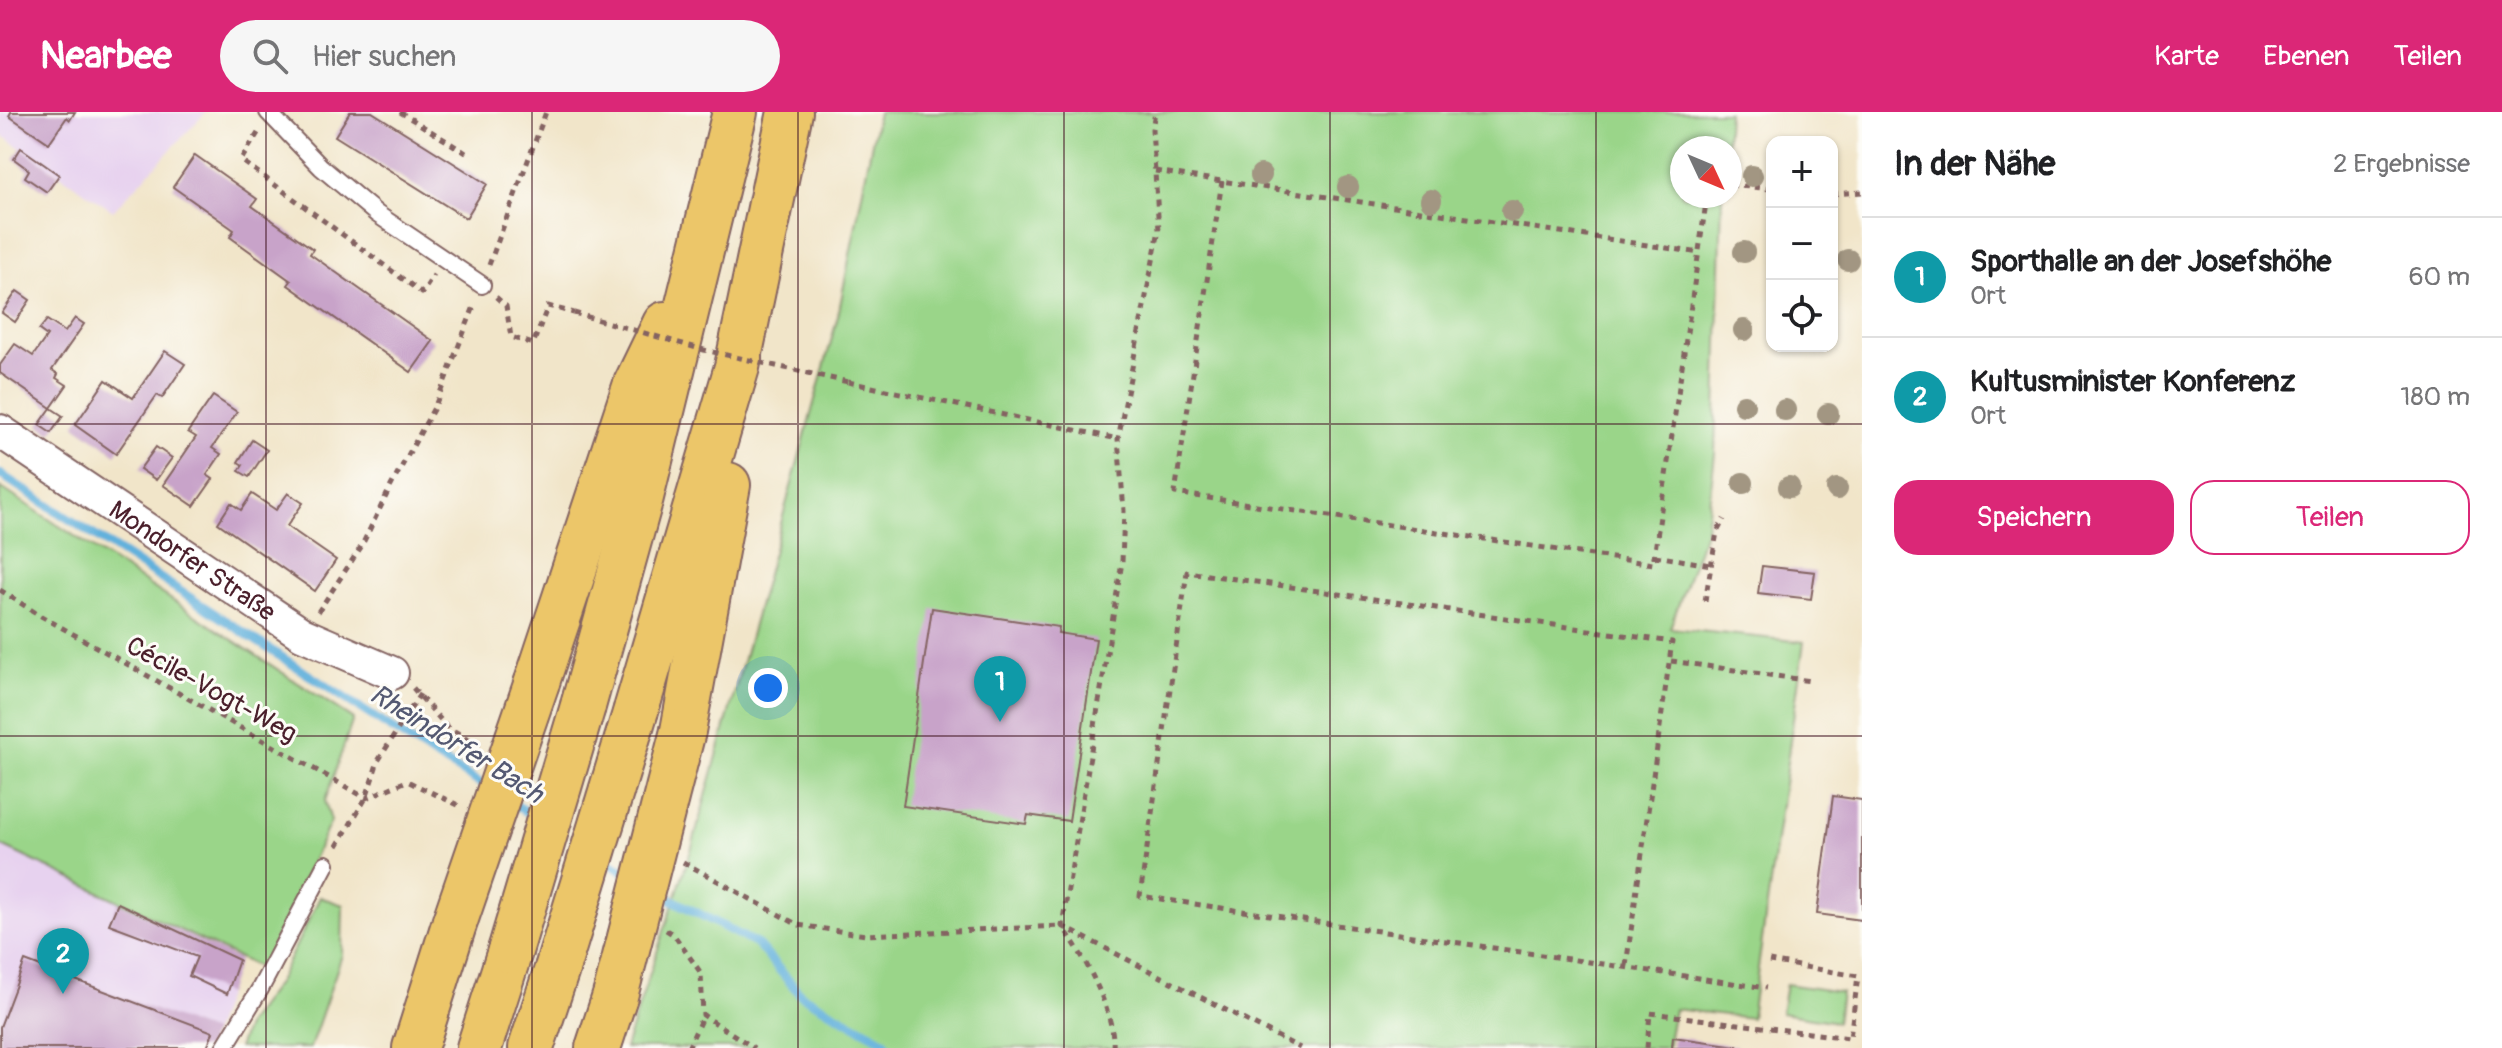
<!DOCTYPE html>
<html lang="de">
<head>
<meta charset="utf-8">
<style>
  :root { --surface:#fff; --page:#f6f6f6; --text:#202124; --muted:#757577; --line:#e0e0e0; --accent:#db2777 }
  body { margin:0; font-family:Pangolin,sans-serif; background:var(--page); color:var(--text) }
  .controls { position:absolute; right:24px; top:24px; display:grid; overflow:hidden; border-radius:16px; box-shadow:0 2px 6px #0004 }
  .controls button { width:72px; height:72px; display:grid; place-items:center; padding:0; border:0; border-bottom:2px solid var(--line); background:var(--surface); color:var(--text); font:40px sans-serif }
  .compass { position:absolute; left:1670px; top:24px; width:72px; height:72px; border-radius:50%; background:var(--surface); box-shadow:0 2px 6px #0004; rotate:134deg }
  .you { position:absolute; left:768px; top:576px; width:28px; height:28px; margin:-20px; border:6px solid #fff; border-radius:50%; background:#1a73e8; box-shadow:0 0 0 12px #1a73e833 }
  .badge { display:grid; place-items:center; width:52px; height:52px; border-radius:50%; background:var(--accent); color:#fff; font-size:26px; font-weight:700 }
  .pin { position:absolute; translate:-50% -66px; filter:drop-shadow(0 2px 4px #0008) }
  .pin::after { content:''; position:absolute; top:42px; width:28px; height:24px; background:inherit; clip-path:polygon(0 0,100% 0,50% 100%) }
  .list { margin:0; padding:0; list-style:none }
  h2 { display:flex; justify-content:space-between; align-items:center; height:104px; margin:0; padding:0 32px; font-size:34px }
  h2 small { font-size:26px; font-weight:400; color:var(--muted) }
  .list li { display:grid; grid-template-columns:52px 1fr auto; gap:24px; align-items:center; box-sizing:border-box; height:120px; padding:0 32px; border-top:2px solid var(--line) }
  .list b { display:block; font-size:30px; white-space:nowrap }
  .list p { margin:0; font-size:26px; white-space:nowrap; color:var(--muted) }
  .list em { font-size:26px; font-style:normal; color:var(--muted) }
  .actions { display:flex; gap:16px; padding:24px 32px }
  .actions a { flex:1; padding:18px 0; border:2px solid var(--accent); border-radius:24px; text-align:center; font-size:28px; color:var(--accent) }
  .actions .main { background:var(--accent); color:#fff }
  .icon { flex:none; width:44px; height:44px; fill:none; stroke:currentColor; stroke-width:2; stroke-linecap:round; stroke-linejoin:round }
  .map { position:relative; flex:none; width:1862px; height:936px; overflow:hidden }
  header { display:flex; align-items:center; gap:48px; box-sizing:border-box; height:112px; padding:0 40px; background:var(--accent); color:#fff }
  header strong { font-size:38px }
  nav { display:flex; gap:44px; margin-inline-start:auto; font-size:28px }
  .search { width:560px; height:72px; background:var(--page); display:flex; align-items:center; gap:20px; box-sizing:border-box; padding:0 28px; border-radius:44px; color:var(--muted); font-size:30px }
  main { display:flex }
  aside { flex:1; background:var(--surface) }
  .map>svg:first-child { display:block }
  .built { fill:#e7d2ef }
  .green { fill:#9ad589; stroke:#727a5a; stroke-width:2 }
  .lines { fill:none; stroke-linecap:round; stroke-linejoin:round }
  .stream { stroke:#62b1dc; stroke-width:9 }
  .building { fill:#c8a3c9 }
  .service-casing { stroke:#846462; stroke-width:20 }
  .minor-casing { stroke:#846462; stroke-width:36 }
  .motorway-casing { stroke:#846462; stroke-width:48 }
  .path { stroke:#846462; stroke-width:5; stroke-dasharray:6 6; stroke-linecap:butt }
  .service { stroke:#fff; stroke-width:16 }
  .minor { stroke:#fff; stroke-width:32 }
  .motorway { stroke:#ecc669; stroke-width:44 }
  .motorway-bridge-casing { stroke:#846462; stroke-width:48; stroke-linecap:butt }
  .path-bridge { stroke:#846462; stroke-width:5; stroke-dasharray:6 6; stroke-linecap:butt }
  .motorway-bridge { stroke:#ecc669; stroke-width:44 }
  .tree { fill:#a29682 }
  .grid { fill:none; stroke:#4a1f2b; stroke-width:2; stroke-opacity:0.55 }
  .labels { text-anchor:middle; stroke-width:6; stroke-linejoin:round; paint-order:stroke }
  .street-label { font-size:26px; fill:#4a1f2b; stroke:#fdfcf7 }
  .water-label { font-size:28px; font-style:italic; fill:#545972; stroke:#fdfcf7 }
</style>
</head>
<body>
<header>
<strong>Nearbee</strong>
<div class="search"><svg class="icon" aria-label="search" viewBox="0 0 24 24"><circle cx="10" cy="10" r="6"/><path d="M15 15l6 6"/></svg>Hier suchen</div>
<nav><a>Karte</a><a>Ebenen</a><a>Teilen</a></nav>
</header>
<main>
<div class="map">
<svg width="1862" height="936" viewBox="0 0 1862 936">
  <rect width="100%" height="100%" fill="#fdfcf7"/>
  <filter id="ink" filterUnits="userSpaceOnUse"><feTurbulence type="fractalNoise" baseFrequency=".0125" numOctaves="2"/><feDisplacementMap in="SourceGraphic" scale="16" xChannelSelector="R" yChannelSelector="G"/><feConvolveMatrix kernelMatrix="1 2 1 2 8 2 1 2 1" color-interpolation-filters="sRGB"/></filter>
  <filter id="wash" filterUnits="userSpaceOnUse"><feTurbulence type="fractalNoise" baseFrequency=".006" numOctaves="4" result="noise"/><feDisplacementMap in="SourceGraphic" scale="32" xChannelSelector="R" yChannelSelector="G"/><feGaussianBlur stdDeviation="1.8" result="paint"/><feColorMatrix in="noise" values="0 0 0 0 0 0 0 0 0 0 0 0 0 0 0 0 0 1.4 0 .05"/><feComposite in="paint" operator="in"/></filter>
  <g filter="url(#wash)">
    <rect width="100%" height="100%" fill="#f1e5c9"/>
    <g class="built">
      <polygon points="0,0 206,0 113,99 0,22"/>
      <polygon points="0,733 239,848 207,936 0,936"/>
    </g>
    <g class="green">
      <polygon points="878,0 1728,0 1726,36 1682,36 1682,84 1722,84 1715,342 1706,417 1670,516 1804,530 1751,906 1674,897 1667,936 625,936 692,735 838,204"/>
      <polygon points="0,375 353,607 325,689 331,709 262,857 0,733"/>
      <polygon points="320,785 343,793 342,843 310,936 238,936 247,912 278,870"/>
      <polygon points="1786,872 1841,880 1837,910 1781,901"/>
    </g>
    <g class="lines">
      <g class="stream">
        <polyline points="0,362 409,628 488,676"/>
        <polyline points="507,688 536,705"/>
        <polyline points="603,747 635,766"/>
        <polyline points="654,778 758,833 801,883 884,929 888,936"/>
      </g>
    </g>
    <g id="blocks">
      <g class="building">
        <polygon points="11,0 75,0 70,8 67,5 49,31 9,4"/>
        <polygon points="350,0 372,0 487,72 466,106 335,24"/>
        <polygon points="21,36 59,63 47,80 25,65 29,58 14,47"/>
        <polygon points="195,43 257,87 252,94 313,137 310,142 433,229 411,260 288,173 291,169 230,125 234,118 173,75"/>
        <polygon points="17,179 30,188 15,210 2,201"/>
        <polygon points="75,206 84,212 52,258 58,262 56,266 67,273 51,296 63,304 51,321 39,313 51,296 0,261 0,253 15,232 33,244 47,224 39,218 47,208 65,220"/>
        <polygon points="165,239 185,252 162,286 157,283 116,342 75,313 106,268 133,286"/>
        <polygon points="213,284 237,300 212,336 221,342 207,363 213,367 194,394 163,373 196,325 188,320"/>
        <polygon points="252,328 267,338 249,365 239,359 243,353 238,350"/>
        <polygon points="156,335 172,346 156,368 140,357"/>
        <polygon points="288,381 303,391 287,414 336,448 315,479 218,411 231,391 241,398 252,382 276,398"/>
        <polygon points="1762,454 1815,460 1811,487 1758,481"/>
        <polygon points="932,496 1059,515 1058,521 1096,527 1069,709 1028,703 1026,712 903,694"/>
        <polygon points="1833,684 1862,688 1862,808 1817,802"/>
        <polygon points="118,791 239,848 227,882 189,864 197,845 109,812"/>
        <polygon points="25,849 213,920 207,936 0,936 0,915"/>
        <polygon points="1673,925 1737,934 1736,936 1672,936"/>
      </g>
    </g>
  </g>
  <g filter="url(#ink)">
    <use href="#blocks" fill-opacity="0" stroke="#846462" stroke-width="2"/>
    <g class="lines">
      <defs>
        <g id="service">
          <polyline points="268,0 321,55 377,102 482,173"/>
          <polyline points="224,936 260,877 326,752"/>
        </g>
        <g id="minor">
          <path id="s1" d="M0 319 302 522 392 561"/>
        </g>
        <g id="motorway">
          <polyline points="537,570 636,272 665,212"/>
          <polyline points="583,594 641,385 735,0"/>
          <polyline points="636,598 737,255 790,0"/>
          <polyline points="683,619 728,373"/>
          <polyline points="415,936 455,809"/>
          <polyline points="479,936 510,839"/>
          <polyline points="531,936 557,857"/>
          <polyline points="598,936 615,884"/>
        </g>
      </defs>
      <use href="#service" class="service-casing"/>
      <use href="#minor" class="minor-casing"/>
      <use href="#motorway" class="motorway-casing"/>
      <g class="path">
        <polyline points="400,0 466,41"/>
        <polyline points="258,21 241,48 422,181 434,163"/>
        <polyline points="1155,59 1700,141"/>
        <polyline points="1222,69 1175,381 1653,452 1707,84"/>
        <polyline points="1730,73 1772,77"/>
        <polyline points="1832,82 1862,80"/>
        <polyline points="489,153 546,0"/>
        <polyline points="496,185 506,194 511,225 533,232 548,194 574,201"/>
        <polyline points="848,270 1118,327"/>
        <polyline points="1655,444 1711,453"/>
        <polyline points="0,478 41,504 366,686 407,669 458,693"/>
        <polyline points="1705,489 1717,420 1724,407"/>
        <polyline points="318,500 361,435 391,374 435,294 475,192"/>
        <polyline points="1671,549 1811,569"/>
        <polyline points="413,576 447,615 481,634"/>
        <polyline points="337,734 366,686 378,649 420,582"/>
        <polyline points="683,750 798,813 866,823 1062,814 1300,936"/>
        <polyline points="666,818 674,823 701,861 703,903 754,936"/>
        <polyline points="1626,854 1672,530 1187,460 1140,784 1766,876"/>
        <polyline points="688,936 703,903"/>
        <path d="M1113 936C1116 902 1083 841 1062 814L1122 450 1124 399 1118 327 1159 118 1152 17 1155 0"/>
        <polyline points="1647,936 1650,901 1850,926 1858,864 1769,849"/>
      </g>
      <use href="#service" class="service"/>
      <use href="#minor" class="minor"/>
      <use href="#motorway" class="motorway"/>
      <defs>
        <g id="motorway-bridge">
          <polyline points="455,809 537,570"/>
          <polyline points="510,839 583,594"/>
          <polyline points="557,857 636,598"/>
          <polyline points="615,884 683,619"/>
        </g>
      </defs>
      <use href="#motorway-bridge" class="motorway-bridge-casing"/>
      <polyline class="path-bridge" points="574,201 704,238 848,270"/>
      <use href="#motorway-bridge" class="motorway-bridge"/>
    </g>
    <g class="tree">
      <circle cx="1261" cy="63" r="11"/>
      <circle cx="1752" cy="64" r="11"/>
      <circle cx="1348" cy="75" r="11"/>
      <circle cx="1431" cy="88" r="11"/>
      <circle cx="1512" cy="99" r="11"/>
      <circle cx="1744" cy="140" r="11"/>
      <circle cx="1848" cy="148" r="11"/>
      <circle cx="1744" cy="218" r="11"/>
      <circle cx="1744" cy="293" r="11"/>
      <circle cx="1785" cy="298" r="11"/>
      <circle cx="1828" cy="302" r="11"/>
      <circle cx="1743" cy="371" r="11"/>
      <circle cx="1789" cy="375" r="11"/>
      <circle cx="1837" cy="377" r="11"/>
    </g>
  </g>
  <path class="grid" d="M266 0V936M532 0V936M798 0V936M1064 0V936M1330 0V936M1596 0V936M0 312H1862M0 624H1862"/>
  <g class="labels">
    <g class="street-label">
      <text dy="9" stroke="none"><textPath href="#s1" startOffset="232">Mondorfer Straße</textPath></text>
      <text transform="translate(212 577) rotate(29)" y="9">Cécile-Vogt-Weg</text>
    </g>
    <g class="water-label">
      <text transform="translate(457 631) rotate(32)" y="10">Rheindorfer Bach</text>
    </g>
  </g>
</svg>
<div class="controls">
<button>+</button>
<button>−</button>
<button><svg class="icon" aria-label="locate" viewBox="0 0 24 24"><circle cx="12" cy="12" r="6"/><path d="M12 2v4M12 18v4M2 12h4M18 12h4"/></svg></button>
</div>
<svg class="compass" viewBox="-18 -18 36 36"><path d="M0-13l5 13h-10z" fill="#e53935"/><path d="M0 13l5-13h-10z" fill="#757577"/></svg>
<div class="you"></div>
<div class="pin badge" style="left:1000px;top:610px;background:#0f9aa8">1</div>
<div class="pin badge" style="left:63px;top:882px;background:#0f9aa8">2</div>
</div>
<aside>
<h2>In der Nähe<small>2 Ergebnisse</small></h2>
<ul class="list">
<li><span class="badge" style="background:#0f9aa8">1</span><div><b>Sporthalle an der Josefshöhe</b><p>Ort</p></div><em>60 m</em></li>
<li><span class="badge" style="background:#0f9aa8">2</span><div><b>Kultusminister Konferenz</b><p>Ort</p></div><em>180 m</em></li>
</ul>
<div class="actions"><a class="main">Speichern</a><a>Teilen</a></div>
</aside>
</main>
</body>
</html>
